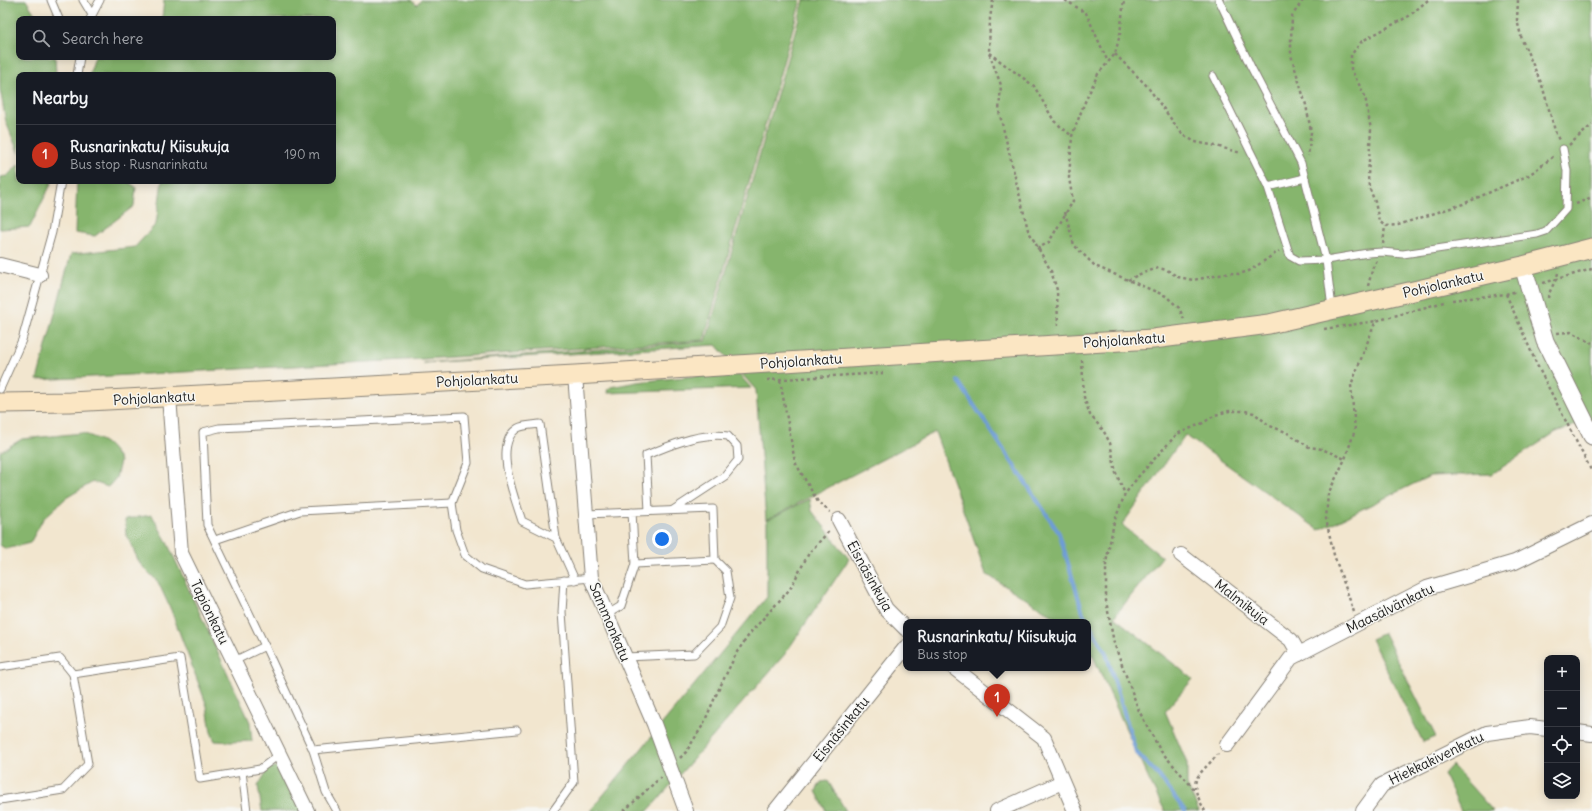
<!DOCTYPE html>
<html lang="en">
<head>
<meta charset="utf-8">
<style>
  :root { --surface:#171b24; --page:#20242c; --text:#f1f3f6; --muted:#9ea1a6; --line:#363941; --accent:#c8321e }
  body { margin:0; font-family:Delius,sans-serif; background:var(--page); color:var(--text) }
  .controls { position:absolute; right:12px; bottom:12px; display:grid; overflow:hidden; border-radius:8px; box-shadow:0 2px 10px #0003 }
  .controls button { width:36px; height:36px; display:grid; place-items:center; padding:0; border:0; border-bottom:1px solid var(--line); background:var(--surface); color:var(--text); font:20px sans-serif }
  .you { position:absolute; left:662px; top:539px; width:14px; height:14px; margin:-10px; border:3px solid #fff; border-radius:50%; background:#1a73e8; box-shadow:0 0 0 6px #1a73e833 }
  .badge { display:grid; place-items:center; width:26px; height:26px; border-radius:50%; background:var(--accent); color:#fff; font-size:13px; font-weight:700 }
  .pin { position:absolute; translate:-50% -33px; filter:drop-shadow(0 1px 2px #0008) }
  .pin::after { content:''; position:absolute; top:21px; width:14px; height:12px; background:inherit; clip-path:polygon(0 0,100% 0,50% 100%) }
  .popup { position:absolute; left:903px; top:619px; width:188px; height:52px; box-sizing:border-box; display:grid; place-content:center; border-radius:8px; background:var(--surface); filter:drop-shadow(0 1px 3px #0005); font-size:13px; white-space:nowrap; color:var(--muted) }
  .popup b { font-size:15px; color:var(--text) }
  .popup::after { content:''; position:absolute; left:50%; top:100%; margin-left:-8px; border:8px solid transparent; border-top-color:var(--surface) }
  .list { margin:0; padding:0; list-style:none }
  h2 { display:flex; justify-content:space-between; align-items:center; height:52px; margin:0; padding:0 16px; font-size:17px }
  h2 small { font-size:13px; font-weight:400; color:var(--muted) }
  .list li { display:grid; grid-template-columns:26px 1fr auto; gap:12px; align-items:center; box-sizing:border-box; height:60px; padding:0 16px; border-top:1px solid var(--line) }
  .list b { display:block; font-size:15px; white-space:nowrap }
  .list p { margin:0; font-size:13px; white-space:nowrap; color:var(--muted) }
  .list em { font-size:13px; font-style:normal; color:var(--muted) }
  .icon { flex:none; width:22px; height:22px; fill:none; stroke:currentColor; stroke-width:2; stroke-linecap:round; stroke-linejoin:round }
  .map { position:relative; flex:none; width:1592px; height:811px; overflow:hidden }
  .search { position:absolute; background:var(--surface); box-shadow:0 2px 10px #0003; left:16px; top:16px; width:320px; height:44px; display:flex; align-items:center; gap:10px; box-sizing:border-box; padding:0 14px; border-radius:8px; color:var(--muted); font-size:15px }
  .panel { position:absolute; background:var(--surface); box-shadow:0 2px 10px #0003; left:16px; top:72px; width:320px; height:112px; border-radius:8px }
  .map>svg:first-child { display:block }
  .forest { fill:#86b56d; stroke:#516844 }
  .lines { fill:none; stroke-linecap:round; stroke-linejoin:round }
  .stream { stroke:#6d9cd6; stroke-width:4 }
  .service-casing { stroke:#878176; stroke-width:9 }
  .minor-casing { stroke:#878176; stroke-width:16 }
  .tertiary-casing { stroke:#878176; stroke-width:19 }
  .secondary-casing { stroke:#878176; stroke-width:21 }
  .path { stroke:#878176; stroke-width:2.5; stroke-dasharray:3 3; stroke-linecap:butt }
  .service { stroke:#fff; stroke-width:7 }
  .minor { stroke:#fff; stroke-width:14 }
  .tertiary { stroke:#fff; stroke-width:17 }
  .secondary { stroke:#fbe6c3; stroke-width:19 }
  .labels { text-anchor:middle; stroke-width:3; stroke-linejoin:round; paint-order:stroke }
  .street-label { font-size:14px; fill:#1c1c1c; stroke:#f6f6f2 }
</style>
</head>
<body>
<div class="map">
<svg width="1592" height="811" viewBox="0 0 1592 811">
  <rect width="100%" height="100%" fill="#f6f6f2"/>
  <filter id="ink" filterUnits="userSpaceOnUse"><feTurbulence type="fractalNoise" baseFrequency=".025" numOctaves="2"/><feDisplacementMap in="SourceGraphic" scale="8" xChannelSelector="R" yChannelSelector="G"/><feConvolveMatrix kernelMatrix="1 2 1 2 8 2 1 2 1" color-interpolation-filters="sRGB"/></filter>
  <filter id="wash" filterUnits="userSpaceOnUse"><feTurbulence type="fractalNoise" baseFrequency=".012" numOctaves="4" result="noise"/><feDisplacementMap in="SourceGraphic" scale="16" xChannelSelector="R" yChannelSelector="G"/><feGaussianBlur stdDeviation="0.9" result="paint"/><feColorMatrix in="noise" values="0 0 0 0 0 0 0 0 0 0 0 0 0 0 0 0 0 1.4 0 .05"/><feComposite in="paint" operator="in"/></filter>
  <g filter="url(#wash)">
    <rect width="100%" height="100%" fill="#f2e6cf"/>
    <g class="forest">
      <polygon points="0,0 26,0 38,19 19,19 19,57 55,57 56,75 19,75 19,154 6,122 0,89"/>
      <polygon points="164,0 411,0 417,5 421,0 801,0 704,340 423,359 37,380 71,254 135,247 156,224 162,181 333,181 333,75 89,75 95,57 333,57 333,19 162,19"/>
      <polygon points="804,0 1592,0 1592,419 1556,432 1492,474 1430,476 1319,530 1185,435 1122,525 1162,557 1114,617 1193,679 1165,711 1187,763 1187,785 1199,811 1165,811 1149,780 1088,645 1088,622 1063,622 986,574 935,432 766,520 756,390 716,345 423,363 706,341"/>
      <polygon points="19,164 19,181 52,182 30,227 0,229 0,177 7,176"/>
      <polygon points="77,181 126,181 136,187 134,206 95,236 75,233"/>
      <polygon points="732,372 737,372 751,388 608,393 607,390 611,387 637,382"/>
      <path d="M82 433C104 441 108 441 120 461L116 478 108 487 93 482 66 498 43 519 30 543 6 549 0 545V452L22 439Z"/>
      <polygon points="810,499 812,511 849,559 785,654 648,811 590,811 767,597 767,520"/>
      <polygon points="152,515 166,540 250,722 252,741 231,742 215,741 211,732 207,706 171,610 158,582 140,564 126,534 125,519"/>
      <polygon points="1384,633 1436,737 1423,742 1371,639"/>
      <polygon points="1452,765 1493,811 1461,811 1444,774"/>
      <polygon points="282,766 303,811 262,811 258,786 269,768"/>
      <polygon points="828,781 846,811 826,811 816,791 821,782"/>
    </g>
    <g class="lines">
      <polyline class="stream" points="958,381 1059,533 1083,613 1106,653 1136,752 1159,776 1185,811"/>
    </g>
  </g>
  <g filter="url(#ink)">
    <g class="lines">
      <defs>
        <g id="service">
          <polyline points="51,0 59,19"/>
          <polyline points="83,0 92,15"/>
          <polyline points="1219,0 1251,67 1301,163 1326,260 1332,308"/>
          <polyline points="90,19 100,0"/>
          <polyline points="77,75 80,57"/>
          <polyline points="1213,76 1268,187 1290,256 1299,261 1326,260 1368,253 1382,252 1403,254 1537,234 1546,231 1566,209 1567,171 1563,149"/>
          <polyline points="1268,187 1305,178"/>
          <polyline points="0,389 22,340 52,232 61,181"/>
          <path d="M649 511 646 455C672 445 700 432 728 436L737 446 738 460 725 476 673 510"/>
          <polyline points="586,514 713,509 715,560 635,564 632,512"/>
          <path d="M556 538 522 521C515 498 492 444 518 428 523 425 534 425 540 424L556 538 575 580"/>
          <polyline points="215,540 300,511 452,503"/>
          <polyline points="606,615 621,606 635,564"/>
          <polyline points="265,646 207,525 203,432 219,428 464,416 468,463 452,503 456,530 465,555 482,569 525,584 591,578"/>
          <polyline points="625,657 694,654 720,627 730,598 726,571 715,560"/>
          <polyline points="234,661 265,646 313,750 326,792 337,811"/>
          <polyline points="0,667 60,658 73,674"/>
          <polyline points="313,750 517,730"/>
          <polyline points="242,772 247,811"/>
          <polyline points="0,800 63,790 88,764 73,674 180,658 200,779 260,769 280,754"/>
          <polyline points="553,811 574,782 562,612 564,580"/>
        </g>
        <g id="minor">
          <polyline points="0,265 40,275"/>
          <polyline points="575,375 591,578 654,724 686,811"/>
          <polyline points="169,397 181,553 307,811"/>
          <polyline points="839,520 886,609 906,629"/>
          <polyline points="1181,555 1291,640 1299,654"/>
          <polyline points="954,668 1044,738 1075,811"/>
          <polyline points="1577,732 1592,734"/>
          <polyline points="1227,745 1291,658 1427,588 1515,562 1592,524"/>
          <polyline points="775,811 906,647"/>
          <polyline points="997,811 1062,782"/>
          <polyline points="1363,811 1382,785 1487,733 1530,727 1547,729"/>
        </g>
        <polyline id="tertiary" points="1523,266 1545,341 1592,436"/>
        <polyline id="secondary" points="0,403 70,402 575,375 1153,339 1269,324 1523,266 1592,248"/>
      </defs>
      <use href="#service" class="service-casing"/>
      <use href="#minor" class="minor-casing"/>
      <use href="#tertiary" class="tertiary-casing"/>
      <use href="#secondary" class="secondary-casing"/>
      <g class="path">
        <polyline points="993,0 990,18 989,53 1001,85 999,111 1028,230 1051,271 1057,290 1058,329"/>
        <polyline points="1065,0 1086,13 1108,62"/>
        <polyline points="1303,0 1292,16 1291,41 1291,55 1306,105 1311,132 1308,156"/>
        <polyline points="1428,0 1409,16 1362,41 1351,55 1351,69 1365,96 1371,130 1368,176 1369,187 1375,202 1379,221 1385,226 1398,225 1463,204 1529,175 1554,156"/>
        <polyline points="1518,0 1517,20 1522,40 1542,85 1556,134 1560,142"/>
        <polyline points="989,53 1034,86 1054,121 1072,136"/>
        <polyline points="1115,54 1147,86 1182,134 1195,142 1216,146 1241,153"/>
        <polyline points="1569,145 1592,125"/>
        <polyline points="1576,204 1592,197"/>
        <polyline points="1065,212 1074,245 1095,266 1166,296 1179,308 1184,319"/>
        <polyline points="1383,244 1385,226"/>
        <polyline points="1037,249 1049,242 1073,201 1069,178 1072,136 1084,104 1098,74 1115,54 1120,34 1124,0"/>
        <polyline points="1128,280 1140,274 1158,268 1167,270 1178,277 1193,280 1230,273 1239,274 1249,271 1279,251"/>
        <polyline points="1543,283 1592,269"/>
        <polyline points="1368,286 1373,267 1377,261"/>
        <polyline points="1506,294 1537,365 1592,472"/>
        <path d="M1548 298C1550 288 1556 282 1558 273"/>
        <polyline points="1452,300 1506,294 1517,291"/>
        <polyline points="1324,329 1376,321 1444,302"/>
        <polyline points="1557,333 1571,332 1592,343"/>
        <polyline points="1082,360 1084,397 1090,415 1103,430 1110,443 1116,473 1125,494"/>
        <polyline points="767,380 883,373"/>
        <polyline points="780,380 795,462 818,502 830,512"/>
        <polyline points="1354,612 1334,555 1326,519 1328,494 1345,459 1355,430 1351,385 1376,320"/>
        <polyline points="680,758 686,752 703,725 717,693 737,652 751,632 790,589 809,553 830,530"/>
        <polyline points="1194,789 1160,750 1139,711 1114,643 1106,601 1106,563 1114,522 1125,494 1138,477 1177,434 1203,423 1215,415 1229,411 1245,411 1254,413 1270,426 1286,432 1309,447 1322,449 1345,459"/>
        <polyline points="624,811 661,777"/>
        <path d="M1205 811C1187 778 1195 780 1218 754"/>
      </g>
      <use href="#service" class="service"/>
      <use href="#minor" class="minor"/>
      <use href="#tertiary" class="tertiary"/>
      <use href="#secondary" class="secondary"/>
    </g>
  </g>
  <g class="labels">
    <g class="street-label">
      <text transform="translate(1443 284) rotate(-13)" y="5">Pohjolankatu</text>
      <text transform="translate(1124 340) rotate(-4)" y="5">Pohjolankatu</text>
      <text transform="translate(801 361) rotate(-4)" y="5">Pohjolankatu</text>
      <text transform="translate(477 380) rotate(-3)" y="5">Pohjolankatu</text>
      <text transform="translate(154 398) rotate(-3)" y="5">Pohjolankatu</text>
      <text transform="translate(870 576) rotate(61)" y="5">Eisnäsinkuja</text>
      <text transform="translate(1242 602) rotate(38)" y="5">Malmikuja</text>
      <text transform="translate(1390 608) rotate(-26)" y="5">Maasälvänkatu</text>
      <text transform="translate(210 612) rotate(64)" y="5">Tapionkatu</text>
      <text transform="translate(610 622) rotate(67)" y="5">Sammonkatu</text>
      <text transform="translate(841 729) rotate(-51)" y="5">Eisnäsinkatu</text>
      <text transform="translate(1436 758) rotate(-26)" y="5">Hiekkakivenkatu</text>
    </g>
  </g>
</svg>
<div class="controls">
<button>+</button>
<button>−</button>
<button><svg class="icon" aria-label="locate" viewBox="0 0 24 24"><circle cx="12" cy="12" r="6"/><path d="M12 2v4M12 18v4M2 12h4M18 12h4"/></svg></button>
<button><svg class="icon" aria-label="layers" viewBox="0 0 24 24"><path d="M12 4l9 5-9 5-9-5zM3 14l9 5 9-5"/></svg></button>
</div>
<div class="you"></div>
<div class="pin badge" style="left:997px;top:717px">1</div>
<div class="popup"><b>Rusnarinkatu/ Kiisukuja</b>Bus stop</div>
<div class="search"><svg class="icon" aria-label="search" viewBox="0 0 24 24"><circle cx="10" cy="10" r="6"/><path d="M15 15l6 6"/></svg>Search here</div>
<section class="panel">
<h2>Nearby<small></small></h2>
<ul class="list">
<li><span class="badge">1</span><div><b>Rusnarinkatu/ Kiisukuja</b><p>Bus stop · Rusnarinkatu</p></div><em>190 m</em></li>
</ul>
</section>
</div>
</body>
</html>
